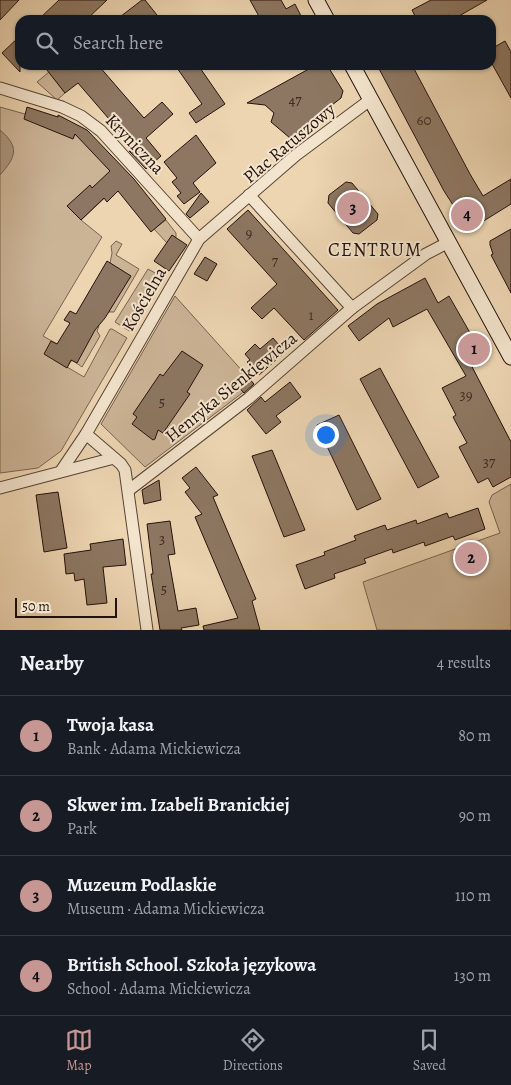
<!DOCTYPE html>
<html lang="en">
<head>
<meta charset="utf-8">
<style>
  :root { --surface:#171b24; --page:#242831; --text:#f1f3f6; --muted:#9ea1a6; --line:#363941; --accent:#c59692 }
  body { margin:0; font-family:Alegreya,serif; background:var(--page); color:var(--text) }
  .scale { position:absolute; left:15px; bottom:12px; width:102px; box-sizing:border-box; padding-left:5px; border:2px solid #24120c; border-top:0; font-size:14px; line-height:18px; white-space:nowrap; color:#24120c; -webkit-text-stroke:4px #f3e4cd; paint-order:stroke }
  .you { position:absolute; left:325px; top:434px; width:18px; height:18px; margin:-12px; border:4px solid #fff; border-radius:50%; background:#1a73e8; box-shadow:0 0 0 8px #1a73e833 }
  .badge { display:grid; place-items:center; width:32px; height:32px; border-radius:50%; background:var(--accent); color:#111; font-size:16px; font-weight:700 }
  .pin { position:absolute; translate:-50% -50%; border:2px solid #fff; box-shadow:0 1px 5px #0006 }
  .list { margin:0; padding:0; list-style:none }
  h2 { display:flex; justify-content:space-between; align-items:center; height:65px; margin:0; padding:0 20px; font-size:21px }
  h2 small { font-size:16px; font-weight:400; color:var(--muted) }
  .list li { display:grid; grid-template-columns:32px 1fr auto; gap:15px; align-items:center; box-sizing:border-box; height:80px; padding:0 20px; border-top:1px solid var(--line) }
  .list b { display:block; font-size:19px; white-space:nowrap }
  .list p { margin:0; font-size:16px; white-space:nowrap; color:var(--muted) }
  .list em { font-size:16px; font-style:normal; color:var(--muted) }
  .icon { flex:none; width:28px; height:28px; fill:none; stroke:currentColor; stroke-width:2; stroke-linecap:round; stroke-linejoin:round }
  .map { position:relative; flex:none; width:511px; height:630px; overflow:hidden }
  .search { position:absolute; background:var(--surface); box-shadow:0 1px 4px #0004; left:15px; right:15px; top:15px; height:55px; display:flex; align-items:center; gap:12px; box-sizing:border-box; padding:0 18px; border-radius:15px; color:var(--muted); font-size:19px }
  .sheet { height:385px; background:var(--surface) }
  nav { display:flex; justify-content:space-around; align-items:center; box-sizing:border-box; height:70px; border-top:1px solid var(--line); background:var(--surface); font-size:14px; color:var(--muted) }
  nav a { display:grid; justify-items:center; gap:2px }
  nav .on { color:var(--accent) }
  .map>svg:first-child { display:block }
  .green { fill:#cbb496; stroke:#786351 }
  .water { fill:#a9937a; stroke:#745f4e }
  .building { fill:#8d7762; stroke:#24120c }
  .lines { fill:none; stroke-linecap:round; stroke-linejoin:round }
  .minor-casing { stroke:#564336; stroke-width:13 }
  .secondary-casing { stroke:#24120c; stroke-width:17 }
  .minor { stroke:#f3e4cd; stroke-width:11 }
  .secondary { stroke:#f3e4cd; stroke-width:15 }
  .labels { text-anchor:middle; stroke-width:4; stroke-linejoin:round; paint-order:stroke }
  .number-label { font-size:15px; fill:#3e2b22 }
  .street-label { font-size:18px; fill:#24120c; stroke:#f3e4cd }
  .neighbourhood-label { font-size:19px; letter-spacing:1px; fill:#24120c; stroke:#f3e4cd }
</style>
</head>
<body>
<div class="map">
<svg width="511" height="630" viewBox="0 0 511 630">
  <rect width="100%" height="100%" fill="#edd5b2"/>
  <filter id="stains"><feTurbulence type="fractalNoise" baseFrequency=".004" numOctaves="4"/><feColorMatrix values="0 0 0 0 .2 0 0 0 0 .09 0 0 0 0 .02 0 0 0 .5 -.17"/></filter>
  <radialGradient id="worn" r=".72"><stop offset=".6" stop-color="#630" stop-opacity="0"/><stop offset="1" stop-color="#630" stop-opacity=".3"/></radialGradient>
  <g class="green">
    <polygon points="49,72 65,93 57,100 37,82"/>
    <polygon points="0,107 25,114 75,134 124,180 81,220 102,237 43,336 57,344 99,326 97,331 100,336 82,367 72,360 67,367 84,377 110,329 112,329 127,338 61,451 38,468 0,473"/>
    <polygon points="166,220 176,233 176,237 167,243 154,229"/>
    <polygon points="116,241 122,244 116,255 139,269 114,312 109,312 110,263 112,253 111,246"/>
    <polygon points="148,269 164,278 131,332 115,322"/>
    <polygon points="175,296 254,384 145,467 101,424"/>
    <polygon points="511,484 511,630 377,630 363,582 500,533 489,502 492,495"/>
  </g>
  <path class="water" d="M0 130C20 147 16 157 0 175Z"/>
  <g class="building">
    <polygon points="0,0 19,0 0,20"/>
    <polygon points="59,0 107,0 86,20 38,20"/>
    <polygon points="142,0 145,0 161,20 116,20"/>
    <polygon points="250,0 281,0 286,9 295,4 303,20 261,20"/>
    <polygon points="431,0 487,0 452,20 449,15 440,20 417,20 412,10"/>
    <polygon points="20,36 20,72 2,53"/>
    <polygon points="505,41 511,52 511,98 491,62 491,49"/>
    <polygon points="43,65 98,65 144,118 162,102 173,114 146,138 161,156 146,169 129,151 140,155 78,83 65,93"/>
    <polygon points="175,65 198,65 225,104 196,123 189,113 202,104"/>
    <polygon points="316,65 327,65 343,91 341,98 290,138 271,122 274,113 265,105 247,103"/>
    <polygon points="377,65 412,65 470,174 483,196 511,179 511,204 469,230 444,191"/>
    <polygon points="27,107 58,117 58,115 87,130 134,179 166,219 151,232 118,191 107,202 104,198 81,220 67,206 90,185 92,188 110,171 75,134 73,139 24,119"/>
    <polygon points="196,135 216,163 193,183 200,192 184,204 177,196 181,193 172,182 177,178 164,162"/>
    <polygon points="346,182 352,183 378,214 377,220 359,234 353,233 328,203 329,195"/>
    <polygon points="201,193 209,202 190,218 186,214"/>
    <polygon points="248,210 338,310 304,340 274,308 262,319 251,308 277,284 227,229"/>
    <polygon points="511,229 511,293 491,255 493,254 490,245 490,241"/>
    <polygon points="172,235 187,245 169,271 154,261"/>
    <polygon points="205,257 217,264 207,281 194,274"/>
    <polygon points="107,261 131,276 105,318 95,330 77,363 71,360 67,368 44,354 51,341 57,344 70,323 64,320 70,311 76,314"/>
    <polygon points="425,278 438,303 449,296 481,352 468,359 511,442 511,477 493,487 488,478 478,483 459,447 467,443 453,417 456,415 442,388 466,376 427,309 393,327 389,318 359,341 348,326 377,304"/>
    <polygon points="273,338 285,352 259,375 247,362 250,360 245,354 255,344 260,349"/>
    <polygon points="182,351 203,365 187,392 190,394 163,433 158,430 155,439 153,440 132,424 137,417 133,414 160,374 163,376"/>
    <polygon points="380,368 439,477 418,488 360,379"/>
    <polygon points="246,375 254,384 244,393 236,384"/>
    <polygon points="290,382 301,397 276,416 281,422 266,434 247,410 261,397 265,402"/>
    <polygon points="339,415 381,499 357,510 317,425"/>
    <polygon points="272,450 305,530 284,537 252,456"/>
    <polygon points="196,467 218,495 213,497 256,599 252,601 260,630 204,630 203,626 238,618 195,517 202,514 185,492 190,488 182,478"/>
    <polygon points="159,480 161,500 144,504 142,490"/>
    <polygon points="58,492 67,548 44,552 36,495"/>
    <polygon points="478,508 485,529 455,540 453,536 425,546 424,542 393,553 392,549 364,559 366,563 334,574 335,578 305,589 296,565 325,555 324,552 356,540 354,536 385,525 387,530 416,520 417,524 447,513 449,518"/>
    <polygon points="170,521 175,554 168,555 178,611 196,608 199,625 181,628 182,630 160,630 151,574 153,574 147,524"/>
    <polygon points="123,539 126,565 103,567 107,603 87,605 84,579 75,581 74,573 66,574 64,554 91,550 90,544"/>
  </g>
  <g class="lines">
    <defs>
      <g id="minor">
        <polyline points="0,88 62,107 81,116 101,131 199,239"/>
        <polyline points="249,195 352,308 426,254 447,243"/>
        <polyline points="86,434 121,464 125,470 147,630"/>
        <polyline points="61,471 86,434 199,239 296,155 370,100"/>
        <polyline points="0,488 114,458"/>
        <polyline points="129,490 249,398 352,308"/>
      </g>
      <g id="secondary">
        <polyline points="316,0 327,20"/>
        <polyline points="352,65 511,357"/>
      </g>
    </defs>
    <use href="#minor" class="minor-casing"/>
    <use href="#secondary" class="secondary-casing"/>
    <use href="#minor" class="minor"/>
    <use href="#secondary" class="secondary"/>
  </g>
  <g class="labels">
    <g class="number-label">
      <text x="295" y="105">47</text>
      <text x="424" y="125">60</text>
      <text x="249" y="238">9</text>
      <text x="275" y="266">7</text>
      <text x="311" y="320">1</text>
      <text x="466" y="400">39</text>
      <text x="162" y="407">5</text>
      <text x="489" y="467">37</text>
      <text x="162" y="544">3</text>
      <text x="164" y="594">5</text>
    </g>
    <g class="street-label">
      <text transform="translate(289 143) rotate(-40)" y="6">Plac Ratuszowy</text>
      <text transform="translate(135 144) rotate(46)" y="6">Kryniczna</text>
      <text transform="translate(144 299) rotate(-60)" y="6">Kościelna</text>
      <text transform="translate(231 387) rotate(-39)" y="6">Henryka Sienkiewicza</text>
    </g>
    <g class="neighbourhood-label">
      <text x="375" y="256">CENTRUM</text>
    </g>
  </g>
  <rect width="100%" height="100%" filter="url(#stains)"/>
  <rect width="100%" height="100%" fill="url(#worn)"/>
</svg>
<div class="scale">50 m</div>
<div class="you"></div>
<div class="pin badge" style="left:474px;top:349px">1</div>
<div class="pin badge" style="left:471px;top:558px">2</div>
<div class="pin badge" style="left:353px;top:208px">3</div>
<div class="pin badge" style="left:467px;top:215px">4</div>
<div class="search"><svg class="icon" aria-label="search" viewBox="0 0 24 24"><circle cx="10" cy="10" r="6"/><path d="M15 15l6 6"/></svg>Search here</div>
</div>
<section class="sheet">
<h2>Nearby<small>4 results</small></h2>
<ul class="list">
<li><span class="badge">1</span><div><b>Twoja kasa</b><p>Bank · Adama Mickiewicza</p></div><em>80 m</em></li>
<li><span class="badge">2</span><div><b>Skwer im. Izabeli Branickiej</b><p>Park</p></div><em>90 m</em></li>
<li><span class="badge">3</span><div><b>Muzeum Podlaskie</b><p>Museum · Adama Mickiewicza</p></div><em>110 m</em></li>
<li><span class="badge">4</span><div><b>British School. Szkoła językowa</b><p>School · Adama Mickiewicza</p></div><em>130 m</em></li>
</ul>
</section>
<nav>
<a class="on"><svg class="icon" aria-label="map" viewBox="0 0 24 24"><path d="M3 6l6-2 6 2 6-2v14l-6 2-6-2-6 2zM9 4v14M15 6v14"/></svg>Map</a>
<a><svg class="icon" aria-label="directions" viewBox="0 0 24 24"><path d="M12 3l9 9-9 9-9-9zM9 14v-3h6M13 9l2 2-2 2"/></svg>Directions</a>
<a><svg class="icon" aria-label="saved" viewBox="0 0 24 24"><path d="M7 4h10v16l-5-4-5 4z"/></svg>Saved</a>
</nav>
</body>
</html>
